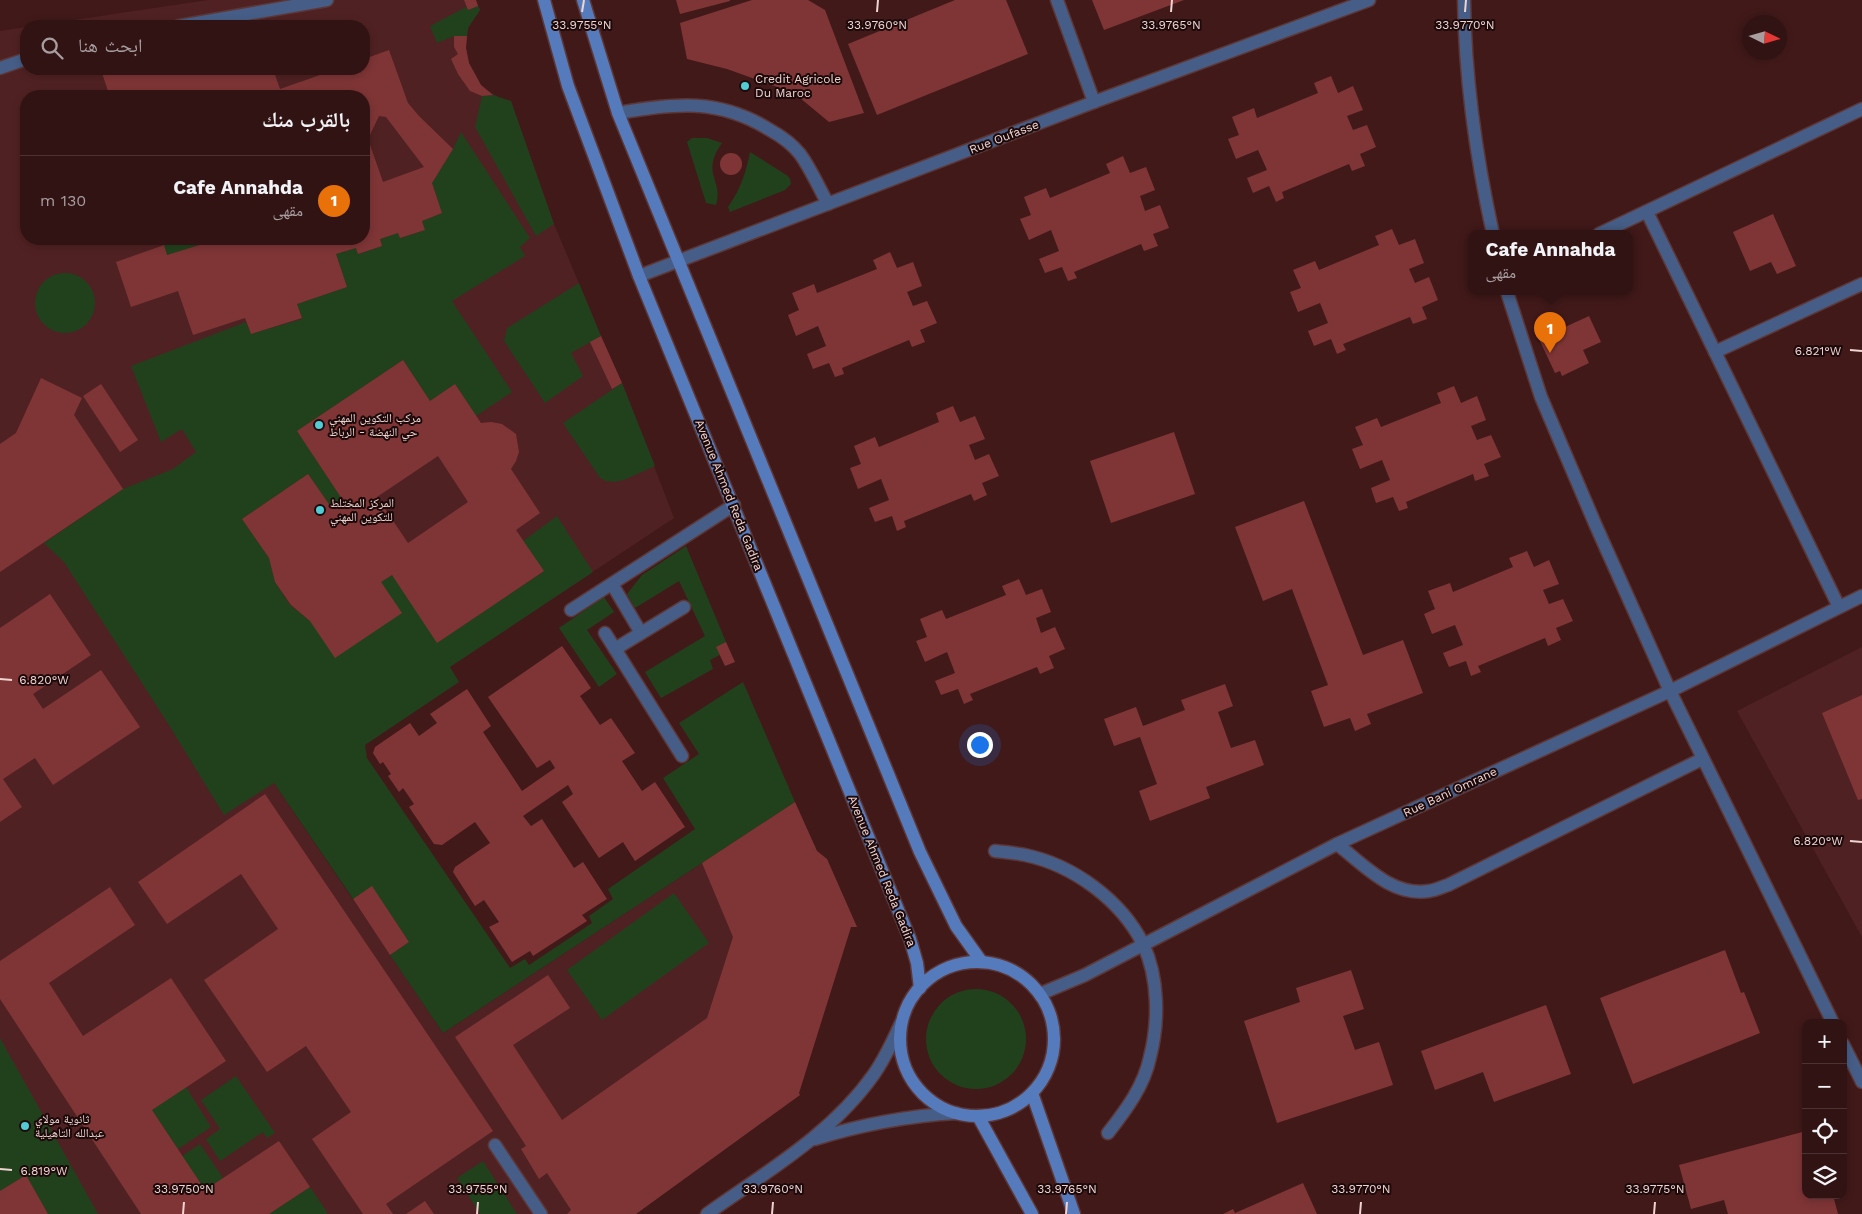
<!DOCTYPE html>
<html lang="ar">
<head>
<meta charset="utf-8">
<style>
  :root { --surface:#311313; --page:#3d2021; --text:#f1f3f6; --muted:#a89ea0; --line:#4c3233; --accent:#8c9099 }
  body { margin:0; font-family:"Work Sans","Noto Naskh Arabic",sans-serif; background:var(--page); color:var(--text); direction:rtl }
  .controls { position:absolute; right:15px; bottom:15px; display:grid; overflow:hidden; border-radius:10px; box-shadow:0 2px 8px #0003 }
  .controls button { width:45px; height:45px; display:grid; place-items:center; padding:0; border:0; border-bottom:1px solid var(--line); background:var(--surface); color:var(--text); font:25px sans-serif }
  .compass { position:absolute; left:1742px; top:15px; width:45px; height:45px; border-radius:50%; background:var(--surface); box-shadow:0 2px 8px #0003; rotate:95deg }
  .you { position:absolute; left:979px; top:744px; width:18px; height:18px; margin:-12px; border:4px solid #fff; border-radius:50%; background:#1a73e8; box-shadow:0 0 0 8px #1a73e833 }
  .badge { display:grid; place-items:center; width:32px; height:32px; border-radius:50%; background:var(--accent); color:#fff; font-size:16px; font-weight:700 }
  .pin { position:absolute; translate:-50% -41px; filter:drop-shadow(0 1px 2px #0008) }
  .pin::after { content:''; position:absolute; top:26px; width:18px; height:15px; background:inherit; clip-path:polygon(0 0,100% 0,50% 100%) }
  .popup { position:absolute; left:1468px; top:230px; width:165px; height:65px; box-sizing:border-box; display:grid; place-content:center; border-radius:10px; background:var(--surface); filter:drop-shadow(0 1px 4px #0005); font-size:16px; white-space:nowrap; color:var(--muted) }
  .popup b { font-size:19px; color:var(--text) }
  .popup::after { content:''; position:absolute; left:50%; top:100%; margin-left:-10px; border:10px solid transparent; border-top-color:var(--surface) }
  .list { margin:0; padding:0; list-style:none }
  h2 { display:flex; justify-content:space-between; align-items:center; height:65px; margin:0; padding:0 20px; font-size:21px }
  h2 small { font-size:16px; font-weight:400; color:var(--muted) }
  .list li { display:grid; grid-template-columns:32px 1fr auto; gap:15px; align-items:center; box-sizing:border-box; height:90px; padding:0 20px; border-top:1px solid var(--line) }
  .list b { display:block; font-size:19px; white-space:nowrap }
  .list p { margin:0; font-size:16px; white-space:nowrap; color:var(--muted) }
  .list em { font-size:16px; font-style:normal; color:var(--muted) }
  .icon { flex:none; width:28px; height:28px; fill:none; stroke:currentColor; stroke-width:2; stroke-linecap:round; stroke-linejoin:round }
  .map { position:relative; flex:none; width:1862px; height:1214px; overflow:hidden; direction:ltr }
  .search { position:absolute; background:var(--surface); box-shadow:0 2px 8px #0003; left:20px; top:20px; width:350px; height:55px; display:flex; align-items:center; gap:12px; box-sizing:border-box; padding:0 18px; border-radius:20px; color:var(--muted); font-size:19px }
  .panel { position:absolute; background:var(--surface); box-shadow:0 2px 8px #0003; left:20px; top:90px; width:350px; height:155px; border-radius:20px; direction:rtl }
  .map>svg:first-child { display:block }
  .built { fill:#502122; fill-rule:evenodd }
  .green { fill:#21411d }
  .building { fill:#7f3536; fill-rule:evenodd }
  .lines { fill:none; stroke-linecap:round; stroke-linejoin:round }
  .lane-casing { stroke:#5d3737; stroke-width:15 }
  .street-casing { stroke:#5d3737; stroke-width:15 }
  .secondary-casing { stroke:#5d3737; stroke-width:15 }
  .lane { stroke:#465e87; stroke-width:12 }
  .street { stroke:#465e87; stroke-width:12 }
  .secondary { stroke:#567bbd; stroke-width:12 }
  .ticks { fill:none; stroke:#f0d4d2; stroke-width:2 }
  .poi-dot { fill:#51ccd4; stroke:#1c0a0a; stroke-width:2 }
  .labels { text-anchor:middle; stroke-width:4; stroke-linejoin:round; paint-order:stroke }
  .poi-label { font-size:12px; fill:#f0d4d2; stroke:#1c0a0a; text-anchor:start }
  .street-label { font-size:12px; fill:#f0d4d2; stroke:#1c0a0a }
  .ticks-label { font-size:12px; text-anchor:middle; fill:#f0d4d2; stroke:#1c0a0a; stroke-width:4; stroke-linejoin:round; paint-order:stroke }
</style>
</head>
<body>
<div class="map">
<svg width="1862" height="1214" viewBox="0 0 1862 1214">
  <rect width="100%" height="100%" fill="#411919"/>
  <g class="built">
    <path d="M208 0H476L480 10 468 28 466 48 469 63 481 85 487 90 501 99 511 101 554 224 601 336 622 383 674 518 274 783 443 1033 795 802 817 851 827 859 857 927H851L799 1093 800 1095 636 1214H0V31L26 27V69H364V26H34ZM26 96H364V239H26Z"/>
    <polygon points="1862,647 1862,937 1737,711"/>
  </g>
  <g class="green">
    <polygon points="478,6 480,10 468,28 467,36 454,36 437,43 430,26 466,7 468,10"/>
    <polygon points="493,95 511,101 554,224 536,236 475,127 482,96"/>
    <polygon points="461,132 530,238 520,247 525,256 452,301 512,392 476,416 455,384 430,401 403,360 297,431 342,499 331,507 308,474 242,519 269,558 275,582 290,605 310,621 392,575 438,642 543,572 523,541 557,516 593,572 450,667 459,682 365,745 367,758 510,968 525,959 529,965 592,923 589,916 613,899 608,889 695,829 663,778 699,754 679,723 743,682 795,802 443,1033 390,955 409,942 372,887 353,899 274,783 224,815 167,722 64,562 44,543 123,489 173,469 196,452 182,429 161,442 131,366 246,322 251,334 302,319 297,304 347,287 336,254 356,248 359,254 382,246 380,239 398,233 401,238 425,230 422,221 442,213 432,183 453,149"/>
    <path d="M692 138H707L722 143C700 173 724 181 716 205L706 203 687 142Z"/>
    <path d="M750 152 788 176 790 179 791 184 785 190 730 212 728 207C740 190 746 173 750 152Z"/>
    <polygon points="163,239 209,239 210,242 167,255 162,241"/>
    <circle cx="65" cy="303" r="30"/>
    <polygon points="579,283 601,336 571,353 583,376 545,403 504,341 507,328"/>
    <polygon points="622,383 655,466 624,480 613,482 606,481 600,478 563,423"/>
    <polygon points="686,546 726,642 717,647 720,655 710,660 713,669 661,698 645,672 705,636 679,581 635,608 627,594 642,575"/>
    <polygon points="604,597 614,612 587,630 617,674 599,687 559,628"/>
    <polygon points="674,893 709,943 602,1020 567,970"/>
    <circle cx="976" cy="1039" r="50"/>
    <polygon points="0,1038 98,1214 48,1214 26,1175 0,1191"/>
    <polygon points="236,1076 275,1133 267,1138 263,1132 220,1161 206,1139 220,1129 201,1100"/>
    <polygon points="186,1087 211,1127 178,1149 152,1110"/>
    <polygon points="200,1144 223,1178 205,1190 182,1156"/>
    <polygon points="483,1161 517,1214 480,1214 457,1178"/>
    <polygon points="310,1187 327,1212 327,1214 269,1214"/>
  </g>
  <g class="building">
    <polygon points="464,0 476,0 478,6 468,10"/>
    <polygon points="676,0 730,0 730,1 680,14"/>
    <polygon points="752,0 808,0 825,10 864,113 829,122 794,93 727,69 687,59 680,23"/>
    <polygon points="955,0 1006,0 1028,54 877,115 848,44"/>
    <polygon points="1092,0 1184,0 1104,30"/>
    <polygon points="454,36 467,36 466,48 469,63 481,85 493,95 482,96 470,91 458,74 451,59 458,54 454,47"/>
    <path d="M389 50 408 103 419 116 453 149 432 183 442 213 422 221 425 230 400 238 398 233 380 239 382 246 358 254 356 248 336 254 347 287 297 304 302 318 251 334 245 318 193 335 178 291 131 307 116 262 164 245 167 255 219 239H364V96H94L108 91 102 73 115 69H273L280 89 337 69H364V59ZM379 116 386 117 424 167 383 182 368 139Z"/>
    <polygon points="1331,76 1338,93 1353,86 1363,110 1347,116 1353,130 1367,125 1376,147 1360,154 1365,166 1352,171 1349,164 1282,192 1284,198 1276,202 1269,186 1253,193 1247,178 1267,170 1258,150 1236,159 1228,139 1239,135 1232,117 1254,108 1257,118 1318,93 1314,83"/>
    <circle cx="731" cy="164" r="11"/>
    <polygon points="1123,156 1130,173 1146,167 1155,190 1140,196 1145,211 1160,205 1169,228 1153,234 1158,246 1144,251 1141,244 1074,272 1077,278 1068,281 1062,267 1045,273 1039,259 1059,251 1051,230 1029,240 1020,219 1031,215 1024,197 1046,188 1050,198 1110,173 1106,164"/>
    <polygon points="1773,214 1796,266 1777,274 1771,262 1750,271 1733,232"/>
    <polygon points="1392,229 1399,245 1415,239 1424,263 1409,269 1415,283 1429,277 1438,300 1422,307 1427,319 1413,324 1410,317 1343,344 1346,350 1337,354 1331,339 1314,346 1308,331 1328,323 1320,303 1298,312 1290,292 1301,288 1293,270 1315,261 1319,270 1379,245 1375,236"/>
    <polygon points="890,252 897,268 913,262 922,286 907,292 913,306 927,301 937,323 920,330 925,342 912,347 909,340 842,368 844,374 835,377 829,363 813,369 807,354 826,346 818,326 796,336 788,315 799,310 792,293 814,284 817,293 877,269 873,260"/>
    <polygon points="1589,316 1601,342 1583,350 1589,363 1562,376 1560,371 1555,373 1539,339"/>
    <polygon points="601,336 622,383 612,389 590,342"/>
    <path d="M403 360 430 401 455 384 481 423 491 422 502 424 516 434 519 452 516 461 511 469 540 513 516 530 544 571 437 643 392 575 381 582 402 613 335 658 310 621 291 605 275 582 269 558 242 519 308 474 331 507 342 499 297 431ZM438 456 468 502 408 543 377 497Z"/>
    <polygon points="41,378 82,398 74,415 123,489 0,572 0,444 16,433"/>
    <polygon points="101,384 138,440 120,452 83,396"/>
    <polygon points="1454,386 1461,403 1477,396 1486,420 1471,426 1477,440 1491,435 1501,457 1484,464 1489,476 1475,481 1473,474 1406,502 1408,508 1399,511 1393,497 1376,503 1371,488 1390,480 1382,460 1360,469 1352,449 1363,445 1355,427 1377,418 1381,427 1441,403 1437,393"/>
    <polygon points="953,406 960,422 975,416 985,439 969,445 975,460 989,454 999,476 982,483 987,495 974,501 971,494 904,521 906,527 897,531 892,516 875,522 869,508 889,500 881,479 858,489 850,468 861,464 854,446 875,437 879,447 939,422 936,413"/>
    <polygon points="1174,432 1195,494 1111,523 1090,461"/>
    <polygon points="1304,501 1363,655 1403,640 1423,693 1367,714 1371,724 1355,731 1350,718 1324,727 1311,691 1328,685 1292,589 1263,601 1235,527"/>
    <polygon points="1527,551 1534,567 1549,560 1559,584 1543,590 1549,604 1563,599 1573,621 1556,628 1561,640 1548,646 1545,638 1478,666 1481,672 1471,676 1466,661 1449,667 1443,653 1463,645 1455,625 1432,634 1424,614 1435,609 1428,591 1450,583 1453,592 1513,567 1509,558"/>
    <polygon points="1019,579 1026,595 1042,589 1051,612 1036,618 1041,633 1055,627 1065,649 1049,656 1054,668 1040,674 1037,667 970,694 973,700 964,704 958,689 941,695 935,681 955,673 947,652 925,662 916,641 927,637 920,619 942,610 946,619 1006,595 1002,586"/>
    <polygon points="50,594 91,655 33,694 43,709 101,670 140,727 53,785 35,758 3,779 22,807 0,822 0,628"/>
    <polygon points="726,642 735,662 725,666 716,647"/>
    <polygon points="562,646 591,688 580,696 600,725 611,718 635,753 622,761 642,791 655,782 685,827 635,861 623,842 599,858 562,802 573,794 568,785 523,816 531,826 542,819 574,868 583,862 607,899 582,915 587,921 533,956 530,951 512,962 489,927 499,922 484,900 475,906 453,872 455,867 490,843 475,822 442,845 434,844 409,807 414,804 403,788 399,792 388,776 391,774 383,762 380,764 373,753 375,747 410,723 419,736 437,723 430,714 467,689 491,726 483,732 522,791 555,768 550,760 537,768 488,697"/>
    <polygon points="1225,684 1233,706 1218,712 1231,748 1255,740 1264,765 1206,787 1210,798 1150,821 1139,791 1157,784 1140,737 1114,746 1104,719 1136,707 1143,726 1185,710 1181,700"/>
    <polygon points="1862,695 1862,799 1858,800 1822,713"/>
    <polygon points="265,794 493,1131 386,1204 393,1214 363,1214 312,1139 351,1112 306,1046 267,1072 204,980 278,929 241,874 167,924 138,882"/>
    <polygon points="795,802 817,851 827,859 857,927 851,927 799,1093 800,1095 636,1214 567,1214 571,1210 547,1173 539,1179 521,1149 526,1146 455,1037 548,975 570,1008 513,1045 562,1120 707,1018 733,937 702,863"/>
    <polygon points="372,886 409,942 390,955 353,899"/>
    <polygon points="110,887 135,925 49,983 83,1036 171,978 226,1061 152,1110 205,1190 279,1141 310,1187 269,1214 141,1214 0,999 0,961"/>
    <polygon points="1725,950 1741,993 1744,992 1760,1033 1633,1084 1600,998"/>
    <polygon points="1351,970 1364,1009 1343,1016 1355,1050 1379,1042 1393,1085 1277,1123 1244,1021 1300,1002 1296,988"/>
    <polygon points="1546,1005 1571,1074 1494,1102 1483,1072 1435,1090 1421,1051"/>
    <polygon points="1806,1131 1806,1195 1833,1195 1838,1214 1728,1214 1724,1200 1691,1209 1679,1165"/>
    <polygon points="26,1175 48,1214 0,1214 0,1191"/>
    <polygon points="1303,1183 1317,1214 1223,1214 1233,1209 1235,1213"/>
    <polygon points="425,1201 434,1214 406,1214"/>
  </g>
  <g class="lines">
    <defs>
      <g id="lane">
        <polyline points="1057,0 1094,102"/>
        <polyline points="179,26 327,0"/>
        <polyline points="0,68 26,59"/>
        <path d="M618 113C675 103 719 98 770 130 781 136 792 144 800 154 811 169 819 188 828 204"/>
        <polyline points="612,584 641,633"/>
        <polyline points="571,610 734,505"/>
        <polyline points="605,633 682,756"/>
        <polyline points="615,649 684,607"/>
        <path d="M1337 844C1364 865 1392 897 1429 891 1436 890 1442 887 1448 885L1702 759"/>
        <path d="M995 851C1005 852 1015 853 1025 855 1073 865 1121 900 1143 944 1159 978 1159 1022 1150 1057 1144 1086 1126 1110 1108 1133"/>
        <polyline points="495,1145 541,1214"/>
      </g>
      <g id="street">
        <path d="M1464 0C1465 79 1476 157 1493 234"/>
        <polyline points="1647,212 1839,607"/>
        <polyline points="1599,234 1862,109"/>
        <polyline points="639,276 1094,102 1369,0"/>
        <polyline points="1507,292 1541,397 1596,526 1670,691 1833,1023"/>
        <polyline points="1715,352 1862,284"/>
        <polyline points="1040,994 1085,975 1337,844 1670,691 1862,596"/>
        <polyline points="1843,1044 1862,1082"/>
        <path d="M815 1139C863 1124 907 1116 956 1113"/>
        <path d="M707 1214C766 1172 832 1134 874 1074 885 1058 893 1041 901 1023"/>
      </g>
      <g id="secondary">
        <polyline points="544,0 568,86 639,276 910,939 917,963 920,988"/>
        <polyline points="583,0 618,113 920,852 956,926 981,961"/>
        <circle cx="977" cy="1039" r="77"/>
        <polyline points="1032,1093 1074,1214"/>
        <polyline points="978,1116 1032,1214"/>
      </g>
    </defs>
    <use href="#lane" class="lane-casing"/>
    <use href="#street" class="street-casing"/>
    <use href="#secondary" class="secondary-casing"/>
    <use href="#lane" class="lane"/>
    <use href="#street" class="street"/>
    <use href="#secondary" class="secondary"/>
  </g>
  <path class="ticks" d="M582 12 584 0M877 12 878 0M1171 12 1172 0M1465 12 1466 0M1850 350 1862 351M0 679 12 680M1850 841 1862 842M0 1169 12 1170M183 1214 184 1202M477 1214 478 1202M772 1214 773 1202M1066 1214 1067 1202M1360 1214 1361 1202M1654 1214 1655 1202"/>
  <g class="poi-dot">
    <circle cx="745" cy="86" r="5"/>
    <circle cx="319" cy="425" r="5"/>
    <circle cx="320" cy="510" r="5"/>
    <circle cx="25" cy="1126" r="5"/>
  </g>
  <g class="labels">
    <g class="poi-label">
      <text x="755" y="83">Credit Agricole<tspan x="755" dy="14">Du Maroc</tspan></text>
      <text x="329" y="422">مركب التكوين المهني<tspan x="329" dy="14">حي النهضة - الرباط</tspan></text>
      <text x="330" y="507">المركز المختلط<tspan x="330" dy="14">للتكوين المهني</tspan></text>
      <text x="35" y="1123">ثانوية مولاي<tspan x="35" dy="14">عبدالله التاهيلية</tspan></text>
    </g>
    <g class="street-label">
      <text transform="translate(1004 137) rotate(-21)" y="4">Rue Oufasse</text>
      <text transform="translate(729 495) rotate(68)" y="4">Avenue Ahmed Reda Gadira</text>
      <text transform="translate(1450 792) rotate(-25)" y="4">Rue Bani Omrane</text>
      <text transform="translate(882 871) rotate(68)" y="4">Avenue Ahmed Reda Gadira</text>
    </g>
  </g>
  <g class="ticks-label">
    <text x="582" y="29">33.9755°N</text>
    <text x="877" y="29">33.9760°N</text>
    <text x="1171" y="29">33.9765°N</text>
    <text x="1465" y="29">33.9770°N</text>
    <text x="1818" y="355">6.821°W</text>
    <text x="44" y="684">6.820°W</text>
    <text x="1818" y="845">6.820°W</text>
    <text x="44" y="1175">6.819°W</text>
    <text x="184" y="1193">33.9750°N</text>
    <text x="478" y="1193">33.9755°N</text>
    <text x="773" y="1193">33.9760°N</text>
    <text x="1067" y="1193">33.9765°N</text>
    <text x="1361" y="1193">33.9770°N</text>
    <text x="1655" y="1193">33.9775°N</text>
  </g>
</svg>
<div class="controls">
<button>+</button>
<button>−</button>
<button><svg class="icon" aria-label="locate" viewBox="0 0 24 24"><circle cx="12" cy="12" r="6"/><path d="M12 2v4M12 18v4M2 12h4M18 12h4"/></svg></button>
<button><svg class="icon" aria-label="layers" viewBox="0 0 24 24"><path d="M12 4l9 5-9 5-9-5zM3 14l9 5 9-5"/></svg></button>
</div>
<svg class="compass" viewBox="-18 -18 36 36"><path d="M0-13l5 13h-10z" fill="#e53935"/><path d="M0 13l5-13h-10z" fill="#a89ea0"/></svg>
<div class="you"></div>
<div class="pin badge" style="left:1550px;top:353px;background:#e8710a">1</div>
<div class="popup"><b>Cafe Annahda</b>مقهى</div>
<div class="search"><svg class="icon" aria-label="search" viewBox="0 0 24 24"><circle cx="10" cy="10" r="6"/><path d="M15 15l6 6"/></svg>ابحث هنا</div>
<section class="panel">
<h2>بالقرب منك<small></small></h2>
<ul class="list">
<li><span class="badge" style="background:#e8710a">1</span><div><b>Cafe Annahda</b><p>مقهى</p></div><em>130 m</em></li>
</ul>
</section>
</div>
</body>
</html>
